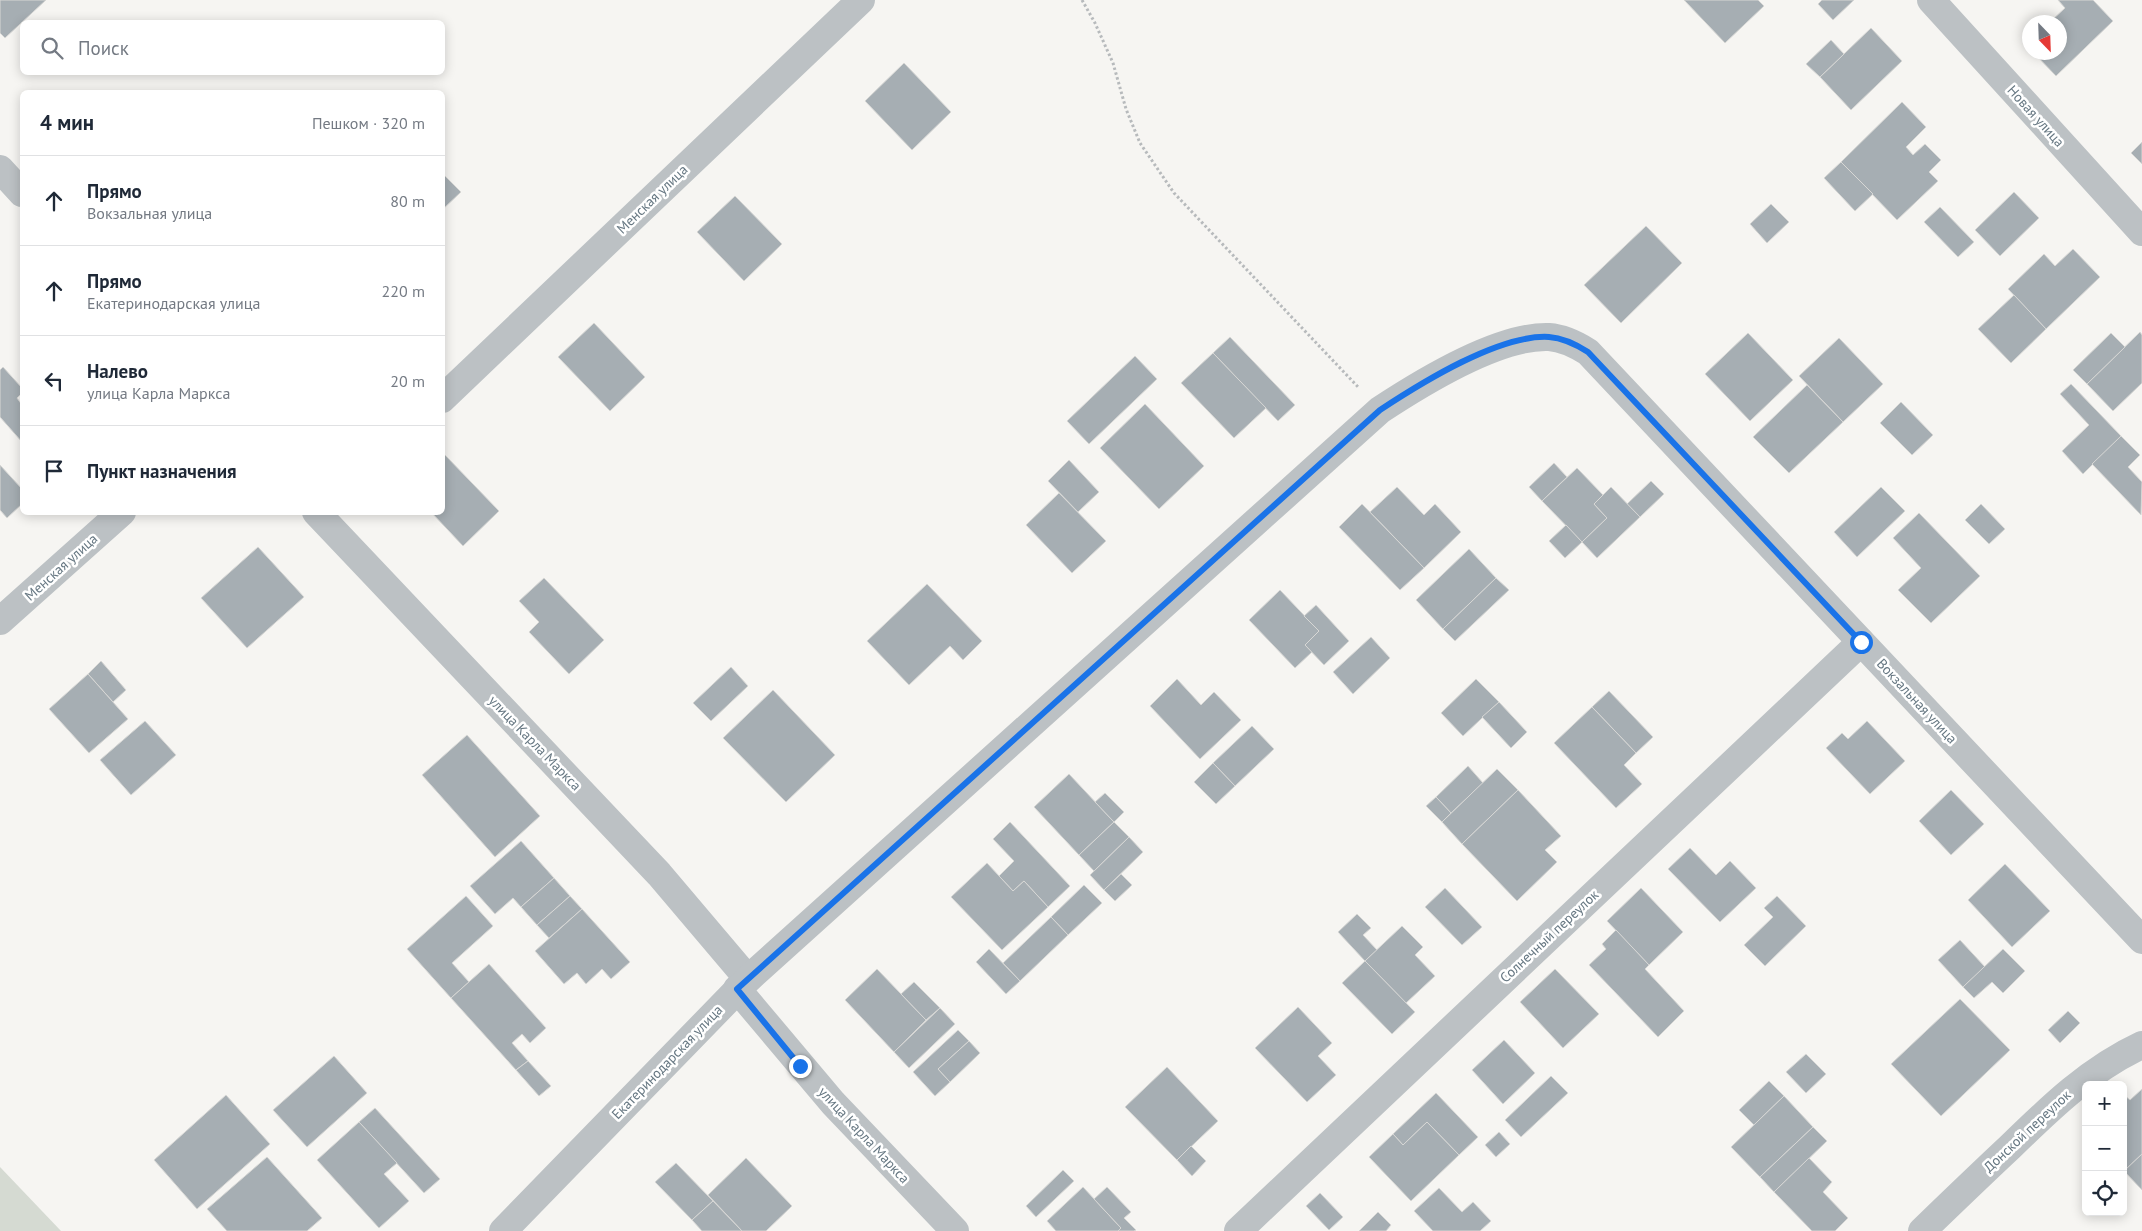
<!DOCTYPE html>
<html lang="ru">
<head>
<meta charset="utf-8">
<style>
  :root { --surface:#fff; --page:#f6f6f7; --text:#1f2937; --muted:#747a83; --line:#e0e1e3 }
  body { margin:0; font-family:"PT Sans",sans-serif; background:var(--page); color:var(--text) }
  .controls { position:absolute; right:15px; bottom:15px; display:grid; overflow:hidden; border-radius:8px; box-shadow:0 2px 12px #0003 }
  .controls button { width:45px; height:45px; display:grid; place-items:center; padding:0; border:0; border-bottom:1px solid var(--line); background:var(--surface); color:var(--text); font:25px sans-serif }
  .compass { position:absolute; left:2022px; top:15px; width:45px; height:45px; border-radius:50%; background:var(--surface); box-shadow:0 2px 12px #0003; rotate:157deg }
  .stop { position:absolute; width:15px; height:15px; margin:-11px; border:4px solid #1a73e8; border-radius:50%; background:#fff }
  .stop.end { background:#1a73e8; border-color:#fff; box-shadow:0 1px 5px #0008 }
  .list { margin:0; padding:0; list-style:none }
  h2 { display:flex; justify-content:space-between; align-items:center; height:65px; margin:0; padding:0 20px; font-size:21px }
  h2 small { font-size:16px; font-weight:400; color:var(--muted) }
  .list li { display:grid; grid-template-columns:32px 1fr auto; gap:15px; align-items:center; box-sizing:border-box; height:90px; padding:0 20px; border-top:1px solid var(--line) }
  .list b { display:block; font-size:19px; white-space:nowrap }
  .list p { margin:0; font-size:16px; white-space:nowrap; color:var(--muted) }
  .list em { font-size:16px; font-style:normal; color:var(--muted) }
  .icon { flex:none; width:28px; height:28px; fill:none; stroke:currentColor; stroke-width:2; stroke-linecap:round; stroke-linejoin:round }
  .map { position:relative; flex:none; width:2142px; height:1231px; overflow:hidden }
  .search { position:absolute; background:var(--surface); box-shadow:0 2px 12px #0003; left:20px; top:20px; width:425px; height:55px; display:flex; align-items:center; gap:12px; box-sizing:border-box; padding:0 18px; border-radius:8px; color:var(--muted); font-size:19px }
  .panel { position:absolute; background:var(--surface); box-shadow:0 2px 12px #0003; left:20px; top:90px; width:425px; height:425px; border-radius:8px }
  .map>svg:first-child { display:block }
  .green { fill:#d5dad2 }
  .building { fill:#a6aeb3; stroke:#d7d7d5 }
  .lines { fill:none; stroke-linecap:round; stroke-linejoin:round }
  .path { stroke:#b7babc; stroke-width:3; stroke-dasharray:2.5 2.5; stroke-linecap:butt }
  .minor { stroke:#bcc1c4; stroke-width:28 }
  .route { stroke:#1a73e8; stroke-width:6 }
  .labels { text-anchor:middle; stroke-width:5; stroke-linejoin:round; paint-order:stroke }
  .street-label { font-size:14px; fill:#667782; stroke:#fff }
</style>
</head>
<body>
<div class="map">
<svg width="2142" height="1231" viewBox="0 0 2142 1231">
  <rect width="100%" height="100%" fill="#f6f5f2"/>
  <polygon class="green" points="0,1167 61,1231 0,1231"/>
  <g class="building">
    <polygon points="0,0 46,0 5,38 0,33"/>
    <polygon points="1684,0 1758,0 1764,6 1725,43"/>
    <polygon points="1822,0 1854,0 1833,20 1818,4"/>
    <polygon points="2058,0 2093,0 2113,21 2056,76 2033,52 2060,52 2060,22 2050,22 2065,8"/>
    <polygon points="1871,28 1902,61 1851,110 1820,77"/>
    <polygon points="1831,40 1844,54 1820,77 1806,64"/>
    <polygon points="904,63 951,112 912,150 865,101"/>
    <polygon points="1902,102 1926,127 1906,147 1913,155 1925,144 1941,160 1929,172 1938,181 1897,220 1841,162"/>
    <polygon points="2142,142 2142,164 2131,153"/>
    <polygon points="1841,162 1873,194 1855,211 1824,178"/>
    <polygon points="442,173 461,192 442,210"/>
    <polygon points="2014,192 2039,218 2000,256 1975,230"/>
    <polygon points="735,196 782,244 744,281 697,232"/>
    <polygon points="1771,204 1789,222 1767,243 1750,224"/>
    <polygon points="1940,207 1974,242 1958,257 1924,222"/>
    <polygon points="1646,226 1682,263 1621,323 1584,285"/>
    <polygon points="2073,249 2100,277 2046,329 2008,289 2044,254 2055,266"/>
    <polygon points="2014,295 2046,329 2011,363 1978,329"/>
    <polygon points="594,323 645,377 610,411 558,357"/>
    <polygon points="2140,332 2142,335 2142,383 2113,411 2087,384"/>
    <polygon points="1748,333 1793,380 1750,421 1705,374"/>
    <polygon points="2111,333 2125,347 2087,384 2073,370"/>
    <polygon points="1230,337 1295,405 1278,421 1213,353"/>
    <polygon points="1839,338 1883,384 1843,422 1799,376"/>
    <polygon points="1213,353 1266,408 1234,438 1181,383"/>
    <polygon points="1135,356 1157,379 1089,444 1067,421"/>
    <polygon points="3,367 22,388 22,393 17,398 22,405 22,442 0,417 0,370"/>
    <polygon points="2071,384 2121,436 2083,474 2062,451 2089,425 2060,394"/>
    <polygon points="1807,385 1843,422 1789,473 1753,437"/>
    <polygon points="1901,402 1933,435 1912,455 1880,423"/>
    <polygon points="1145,404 1204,466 1159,509 1100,448"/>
    <polygon points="2121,436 2140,455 2128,467 2142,482 2141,515 2092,464"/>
    <polygon points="445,455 499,511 463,546 431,512 442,512 442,457"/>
    <polygon points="1069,460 1099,492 1078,512 1048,481"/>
    <polygon points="1554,463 1567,477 1542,501 1529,487"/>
    <polygon points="0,465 22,489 22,504 7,518 0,510"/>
    <polygon points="1577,468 1603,495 1594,504 1607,518 1582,542 1542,501"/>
    <polygon points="1651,481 1664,494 1640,517 1627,504"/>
    <polygon points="1397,487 1424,515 1435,504 1461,532 1424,568 1370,512"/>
    <polygon points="1611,487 1640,517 1597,558 1582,542 1607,518 1594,504"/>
    <polygon points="1881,487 1905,511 1857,557 1834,532"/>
    <polygon points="1059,493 1106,541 1072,573 1026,525"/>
    <polygon points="1362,504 1424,568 1400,590 1339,527"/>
    <polygon points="1981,504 2005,529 1989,544 1965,520"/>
    <polygon points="1919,513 1980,576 1931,623 1898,590 1921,568 1893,538"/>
    <polygon points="1566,525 1582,542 1565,558 1549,541"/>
    <polygon points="258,547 304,597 247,648 201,598"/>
    <polygon points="1469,549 1496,578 1443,629 1416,600"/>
    <polygon points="544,578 604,640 569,674 529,632 539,622 519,601"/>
    <polygon points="1496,578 1509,590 1455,641 1443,629"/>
    <polygon points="927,584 982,641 963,660 950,646 909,685 867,641"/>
    <polygon points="1280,590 1319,631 1305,645 1312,652 1295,668 1249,620"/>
    <polygon points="1316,605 1349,641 1324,665 1305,645 1319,631 1304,616"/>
    <polygon points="1371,637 1390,658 1353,694 1333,672"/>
    <polygon points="101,661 126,690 113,702 88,674"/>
    <polygon points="731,667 748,686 711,721 693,703"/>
    <polygon points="88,674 128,719 89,753 49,709"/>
    <polygon points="1177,679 1201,705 1214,692 1241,720 1200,759 1150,706"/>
    <polygon points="1476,679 1499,702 1463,736 1441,713"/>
    <polygon points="773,690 835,755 786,802 723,738"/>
    <polygon points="1609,691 1653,737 1636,753 1592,707"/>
    <polygon points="1499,702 1527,732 1511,748 1482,717"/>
    <polygon points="1592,707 1636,753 1624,765 1642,784 1616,808 1554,743"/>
    <polygon points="145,721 176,755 131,795 100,760"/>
    <polygon points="1867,721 1905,761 1870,794 1826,748 1842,733 1848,739"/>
    <polygon points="1252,726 1274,749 1235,786 1213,763"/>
    <polygon points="467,735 540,816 495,857 422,775"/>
    <polygon points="1213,763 1235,786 1216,804 1194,782"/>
    <polygon points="1468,766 1483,783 1451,813 1436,797"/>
    <polygon points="1497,769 1518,790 1462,844 1442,822"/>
    <polygon points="1069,774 1114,822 1079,855 1034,807"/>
    <polygon points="1518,790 1561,836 1545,850 1557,862 1517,901 1462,844"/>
    <polygon points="1951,790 1984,824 1951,855 1919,821"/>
    <polygon points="1105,793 1124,812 1114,822 1095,802"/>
    <polygon points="1436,797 1451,813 1442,822 1426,806"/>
    <polygon points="1010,822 1070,886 1048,907 1024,881 1013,891 999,876 1014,861 993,839"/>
    <polygon points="1114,822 1129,837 1094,871 1079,855"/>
    <polygon points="1129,837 1143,852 1104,890 1090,875"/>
    <polygon points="521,841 554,878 521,907 513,898 495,914 470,886"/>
    <polygon points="1690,848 1716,875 1730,861 1756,888 1720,922 1668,869"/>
    <polygon points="987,863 1013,891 1024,881 1048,907 1002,950 951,897"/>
    <polygon points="2005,864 2050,911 2012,947 1968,900"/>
    <polygon points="1121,874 1132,885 1115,901 1104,890"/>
    <polygon points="554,878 570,896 537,925 521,907"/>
    <polygon points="1084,885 1102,903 1068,935 1051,917"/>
    <polygon points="1445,888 1482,927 1462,945 1425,907"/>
    <polygon points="1641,888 1683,932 1649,965 1607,921"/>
    <polygon points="466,896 493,926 452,963 469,982 451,998 407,949"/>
    <polygon points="570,896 582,909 549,938 537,925"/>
    <polygon points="1777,896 1806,926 1765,966 1744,945 1773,917 1764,908"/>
    <polygon points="582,909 630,962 611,979 602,969 586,984 577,973 564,984 535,951"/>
    <polygon points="1357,914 1371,928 1363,935 1377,950 1365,961 1338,932"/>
    <polygon points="1051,917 1068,935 1020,981 1003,963"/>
    <polygon points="1402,926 1423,947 1415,955 1435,976 1406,1003 1365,961"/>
    <polygon points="1616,930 1649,965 1645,969 1684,1011 1658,1037 1589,965 1606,949 1602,944"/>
    <polygon points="1960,940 1985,967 1963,987 1938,960"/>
    <polygon points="989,949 1020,981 1006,994 976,962"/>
    <polygon points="2003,949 2025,971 2003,993 1992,982 1974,998 1963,987"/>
    <polygon points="1365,961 1415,1012 1392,1034 1342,983"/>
    <polygon points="489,964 546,1028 530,1043 522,1034 512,1043 528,1061 516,1070 451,998"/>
    <polygon points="877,969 926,1020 894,1052 845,1000"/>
    <polygon points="1555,969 1599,1014 1563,1048 1520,1002"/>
    <polygon points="914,982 940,1008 926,1020 901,994"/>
    <polygon points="1960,999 2010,1050 1941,1116 1891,1064"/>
    <polygon points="1298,1007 1332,1043 1318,1056 1336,1075 1307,1102 1255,1048"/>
    <polygon points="940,1008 955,1024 909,1068 894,1052"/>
    <polygon points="2068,1011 2080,1023 2060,1043 2048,1030"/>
    <polygon points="958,1030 969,1041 938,1069 950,1082 935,1096 913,1072"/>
    <polygon points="1504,1040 1535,1073 1503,1104 1472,1070"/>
    <polygon points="969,1041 980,1053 950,1082 938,1069"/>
    <polygon points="1806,1054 1826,1074 1806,1093 1786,1072"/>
    <polygon points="334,1056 367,1093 307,1147 273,1110"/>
    <polygon points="528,1061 551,1086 539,1096 516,1070"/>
    <polygon points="1167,1067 1218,1121 1177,1160 1125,1107"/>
    <polygon points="1551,1076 1568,1093 1521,1137 1505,1120"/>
    <polygon points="1769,1081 1784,1096 1754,1125 1739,1110"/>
    <polygon points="2142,1089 2142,1154 2124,1171 2123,1094 2130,1100"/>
    <polygon points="1436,1093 1478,1137 1459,1155 1427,1122 1403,1145 1393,1134"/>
    <polygon points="226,1095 270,1144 197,1209 154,1160"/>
    <polygon points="1784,1096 1813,1127 1760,1177 1731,1147"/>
    <polygon points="375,1108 440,1179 424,1193 359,1122"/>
    <polygon points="359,1122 397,1163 384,1174 409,1201 379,1228 317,1160"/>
    <polygon points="1427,1122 1459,1155 1411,1201 1369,1157 1393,1134 1403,1145"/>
    <polygon points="1813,1127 1827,1141 1774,1192 1760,1177"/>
    <polygon points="1499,1132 1510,1144 1496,1157 1485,1145"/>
    <polygon points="1191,1146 1206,1161 1192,1176 1177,1160"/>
    <polygon points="2142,1154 2142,1190 2124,1171"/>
    <polygon points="267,1157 322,1218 307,1231 227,1231 207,1209"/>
    <polygon points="746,1158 792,1206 766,1231 742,1231 708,1195"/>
    <polygon points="1809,1158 1832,1182 1823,1192 1848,1218 1835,1231 1812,1231 1774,1192"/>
    <polygon points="676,1163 713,1201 692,1220 655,1182"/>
    <polygon points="1063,1170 1074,1181 1036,1217 1026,1206"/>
    <polygon points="1083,1187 1121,1228 1118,1231 1056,1231 1047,1221"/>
    <polygon points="1107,1187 1131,1212 1124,1218 1136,1230 1134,1231 1118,1231 1121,1228 1094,1199"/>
    <polygon points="1439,1188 1462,1212 1473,1202 1491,1221 1480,1231 1433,1231 1414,1211"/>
    <polygon points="1320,1193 1343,1217 1329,1230 1306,1206"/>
    <polygon points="713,1201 742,1231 702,1231 692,1220"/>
    <polygon points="1378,1212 1391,1225 1386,1231 1359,1231"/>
  </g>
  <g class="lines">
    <polyline class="path" points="1082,0 1095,23 1113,63 1126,109 1140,143 1174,193 1359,388"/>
    <g class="minor">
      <polyline points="1931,0 2142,232"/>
      <polyline points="0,169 22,193"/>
      <polyline points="442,399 861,0"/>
      <polyline points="316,512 659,874 748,979"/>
      <polyline points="0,621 122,512"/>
      <polyline points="737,989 833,1103 955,1231"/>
      <path d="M503 1231 748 979 1380 410C1421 383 1499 335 1549 337 1563 338 1577 345 1588 352L2142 940"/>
      <polyline points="1238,1231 1861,642"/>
      <path d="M1922 1231C1951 1203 1980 1175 2010 1147 2050 1108 2090 1069 2142 1045"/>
    </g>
  </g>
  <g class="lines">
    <path class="route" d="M800 1066 737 989 1380 410C1421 383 1499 334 1549 337 1563 338 1577 345 1588 352L1861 642"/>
  </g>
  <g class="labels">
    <g class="street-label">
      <text transform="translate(2036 116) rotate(48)" y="5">Новая улица</text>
      <text transform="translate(652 199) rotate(-44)" y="5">Менская улица</text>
      <text transform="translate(61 567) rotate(-42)" y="5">Менская улица</text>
      <text transform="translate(1917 701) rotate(47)" y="5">Вокзальная улица</text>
      <text transform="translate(535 743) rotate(46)" y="5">улица Карла Маркса</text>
      <text transform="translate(1549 936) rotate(-43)" y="5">Солнечный переулок</text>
      <text transform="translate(667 1062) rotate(-46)" y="5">Екатеринодарская улица</text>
      <text transform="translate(2027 1131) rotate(-43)" y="5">Донской переулок</text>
      <text transform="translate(864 1135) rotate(47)" y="5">улица Карла Маркса</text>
    </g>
  </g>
</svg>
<div class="controls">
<button>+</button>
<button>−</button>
<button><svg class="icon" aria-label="locate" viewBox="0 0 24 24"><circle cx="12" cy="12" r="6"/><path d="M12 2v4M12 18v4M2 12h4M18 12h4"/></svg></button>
</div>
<svg class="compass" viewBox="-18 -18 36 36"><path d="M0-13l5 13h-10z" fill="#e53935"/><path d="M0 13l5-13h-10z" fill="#747a83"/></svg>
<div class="stop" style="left:1861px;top:642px"></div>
<div class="stop end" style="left:800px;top:1066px"></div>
<div class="search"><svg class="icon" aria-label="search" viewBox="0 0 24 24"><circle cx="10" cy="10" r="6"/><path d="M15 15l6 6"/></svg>Поиск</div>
<section class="panel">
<h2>4 мин<small>Пешком · 320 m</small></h2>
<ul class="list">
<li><svg class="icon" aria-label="ahead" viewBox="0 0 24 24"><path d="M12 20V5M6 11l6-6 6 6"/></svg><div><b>Прямо</b><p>Вокзальная улица</p></div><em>80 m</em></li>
<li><svg class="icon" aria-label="ahead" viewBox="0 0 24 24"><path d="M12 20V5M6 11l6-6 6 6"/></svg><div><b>Прямо</b><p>Екатеринодарская улица</p></div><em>220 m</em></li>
<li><svg class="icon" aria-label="left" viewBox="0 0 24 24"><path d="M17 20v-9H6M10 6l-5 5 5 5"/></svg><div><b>Налево</b><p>улица Карла Маркса</p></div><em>20 m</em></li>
<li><svg class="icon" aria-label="arrive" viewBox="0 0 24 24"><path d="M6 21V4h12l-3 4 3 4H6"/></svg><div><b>Пункт назначения</b></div></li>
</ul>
</section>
</div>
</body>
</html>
